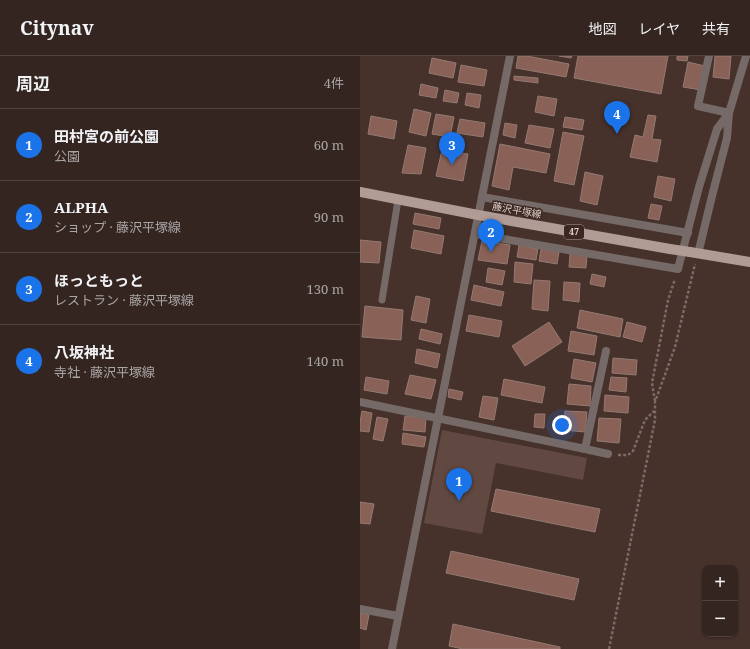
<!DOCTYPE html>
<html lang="ja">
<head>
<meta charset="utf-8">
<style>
  :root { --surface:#342520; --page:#3c2d29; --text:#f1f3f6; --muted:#a9a5a5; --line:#4e423e; --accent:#1a73e8 }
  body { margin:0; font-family:"Noto Serif","Noto Sans JP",serif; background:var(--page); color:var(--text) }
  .controls { position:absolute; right:12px; bottom:12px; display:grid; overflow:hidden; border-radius:8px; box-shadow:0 1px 3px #0004 }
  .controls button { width:36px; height:36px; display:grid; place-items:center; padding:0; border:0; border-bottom:1px solid var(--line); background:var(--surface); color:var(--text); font:20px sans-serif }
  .you { position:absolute; left:202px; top:369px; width:14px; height:14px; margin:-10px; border:3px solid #fff; border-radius:50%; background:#1a73e8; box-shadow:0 0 0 6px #1a73e833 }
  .badge { display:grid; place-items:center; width:26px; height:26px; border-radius:50%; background:var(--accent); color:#fff; font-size:13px; font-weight:700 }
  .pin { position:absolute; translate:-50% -33px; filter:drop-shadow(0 1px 2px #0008) }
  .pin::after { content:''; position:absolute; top:21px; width:14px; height:12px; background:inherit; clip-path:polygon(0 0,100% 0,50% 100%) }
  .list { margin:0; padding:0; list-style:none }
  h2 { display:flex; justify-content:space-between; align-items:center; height:52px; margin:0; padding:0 16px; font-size:17px }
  h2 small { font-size:13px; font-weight:400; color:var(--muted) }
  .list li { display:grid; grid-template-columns:26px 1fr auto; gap:12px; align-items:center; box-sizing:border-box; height:72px; padding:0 16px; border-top:1px solid var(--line) }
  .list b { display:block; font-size:15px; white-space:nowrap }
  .list p { margin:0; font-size:13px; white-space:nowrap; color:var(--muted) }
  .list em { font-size:13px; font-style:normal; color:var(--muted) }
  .map { position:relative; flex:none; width:390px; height:593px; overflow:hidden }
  header { display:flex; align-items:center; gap:24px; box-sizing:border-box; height:56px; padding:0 20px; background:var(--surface); border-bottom:1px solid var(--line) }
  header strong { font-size:19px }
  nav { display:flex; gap:22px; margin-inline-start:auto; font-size:14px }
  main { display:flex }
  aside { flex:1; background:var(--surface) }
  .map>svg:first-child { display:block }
  .green { fill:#614942 }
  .building { fill:#896156; stroke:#937a73 }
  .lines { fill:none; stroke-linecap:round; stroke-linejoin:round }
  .path { stroke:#7c6a64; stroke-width:2.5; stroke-dasharray:3 2; stroke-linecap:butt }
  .service { stroke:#756a67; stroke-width:7 }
  .minor { stroke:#756a67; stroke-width:8 }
  .tertiary { stroke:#756a67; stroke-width:8 }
  .primary { stroke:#b19b95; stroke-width:10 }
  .primary-bridge { stroke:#b19b95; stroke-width:10 }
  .labels { text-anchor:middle; stroke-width:3; stroke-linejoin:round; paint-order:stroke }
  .shield { fill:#3c2721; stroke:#ae9e99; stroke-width:1 }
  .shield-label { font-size:9px; font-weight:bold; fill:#dfd1cd }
  .street-label { font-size:10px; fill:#dfd1cd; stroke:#3c2721 }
</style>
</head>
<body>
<header>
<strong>Citynav</strong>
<nav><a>地図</a><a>レイヤ</a><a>共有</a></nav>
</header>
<main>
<aside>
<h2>周辺<small>4件</small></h2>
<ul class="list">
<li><span class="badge">1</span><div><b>田村宮の前公園</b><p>公園</p></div><em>60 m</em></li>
<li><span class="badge">2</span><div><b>ALPHA</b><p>ショップ · 藤沢平塚線</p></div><em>90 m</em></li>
<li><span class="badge">3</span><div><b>ほっともっと</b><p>レストラン · 藤沢平塚線</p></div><em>130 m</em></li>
<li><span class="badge">4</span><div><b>八坂神社</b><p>寺社 · 藤沢平塚線</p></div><em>140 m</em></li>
</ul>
</aside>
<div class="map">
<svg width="390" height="593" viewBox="0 0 390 593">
  <rect width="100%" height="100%" fill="#46312b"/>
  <polygon class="green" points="82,374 227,402 223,424 136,407 122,478 64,467"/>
  <g class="building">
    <polygon points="158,0 167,0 209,8 206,21 156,12"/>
    <polygon points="199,0 212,0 211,2"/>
    <polygon points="218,0 308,0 301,38 214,22"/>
    <polygon points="317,0 328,0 327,5 317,4"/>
    <polygon points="355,0 371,0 369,23 353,21"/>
    <polygon points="72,2 96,7 93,22 69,17"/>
    <polygon points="328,6 345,10 341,34 323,31"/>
    <polygon points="101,9 127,14 124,30 98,26"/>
    <polygon points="154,20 178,22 178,27 154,24"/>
    <polygon points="61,28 78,32 76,42 59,39"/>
    <polygon points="85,34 99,37 97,47 83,45"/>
    <polygon points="107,37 121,39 119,52 105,49"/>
    <polygon points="178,40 197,43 194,60 175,56"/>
    <polygon points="54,53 71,57 66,80 49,76"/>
    <polygon points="76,58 94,61 90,81 72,78"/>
    <polygon points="288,59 296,60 292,83 301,84 297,106 270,101 275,79 283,81"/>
    <polygon points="11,60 37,65 34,83 8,78"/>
    <polygon points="205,61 224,64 222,74 203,71"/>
    <polygon points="100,63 125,67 123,81 97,77"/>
    <polygon points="145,67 157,69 155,82 143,79"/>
    <polygon points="169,69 194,73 190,92 165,87"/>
    <polygon points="203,76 224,80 214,129 194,125"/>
    <polygon points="140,88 190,98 186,117 153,111 149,134 132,130"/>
    <polygon points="48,89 66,92 61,118 42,117"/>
    <polygon points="82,94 108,98 103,125 76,120"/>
    <polygon points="225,116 243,120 237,149 220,145"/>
    <polygon points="298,120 315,123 311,145 294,141"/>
    <polygon points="291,148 302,150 299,164 288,162"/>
    <polygon points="55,157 81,162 79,173 53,168"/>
    <polygon points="54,174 84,180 81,198 51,192"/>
    <polygon points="0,184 21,186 19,207 0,206"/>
    <polygon points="122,185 150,189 147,208 118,204"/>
    <polygon points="159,189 178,193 176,204 157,201"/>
    <polygon points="181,193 199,196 197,208 179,205"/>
    <polygon points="210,198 227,199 226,212 209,211"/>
    <polygon points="155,206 173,208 171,228 154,226"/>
    <polygon points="128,212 145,215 142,229 126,226"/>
    <polygon points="232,218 246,221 244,231 230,228"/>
    <polygon points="174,224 190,225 188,255 172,253"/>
    <polygon points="204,226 220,227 219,246 203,244"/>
    <polygon points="114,229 144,236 141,250 111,244"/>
    <polygon points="56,240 70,243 66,267 51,264"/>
    <polygon points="5,250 43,254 41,284 2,281"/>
    <polygon points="220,254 263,263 260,281 217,272"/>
    <polygon points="109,259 142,265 139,281 106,275"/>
    <polygon points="189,266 202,286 165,310 152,290"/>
    <polygon points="267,266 286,271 282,286 263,281"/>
    <polygon points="61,273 82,278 80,288 59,283"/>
    <polygon points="211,275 237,280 234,299 208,295"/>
    <polygon points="57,293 80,298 77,312 55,307"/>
    <polygon points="253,302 277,304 276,319 252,317"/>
    <polygon points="214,303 236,307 232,326 211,322"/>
    <polygon points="50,319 76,324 71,343 45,338"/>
    <polygon points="6,321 29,325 27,338 4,334"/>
    <polygon points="251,321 267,322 266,336 249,334"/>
    <polygon points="144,323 185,331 182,347 141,339"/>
    <polygon points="209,328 231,330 230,350 207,348"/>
    <polygon points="89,333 103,336 101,344 88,341"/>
    <polygon points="245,339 269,341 268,357 244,355"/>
    <polygon points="123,340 138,342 134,364 119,361"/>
    <polygon points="2,355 12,357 9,376 0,375 0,366"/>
    <polygon points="205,355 227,356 225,376 203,374"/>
    <polygon points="175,358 185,358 184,372 174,371"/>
    <polygon points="45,360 66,362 65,376 43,374"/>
    <polygon points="17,361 28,363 23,385 13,383"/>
    <polygon points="239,362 261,363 259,387 237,385"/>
    <polygon points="43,377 66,381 64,391 42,388"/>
    <polygon points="136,433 240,453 235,476 131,455"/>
    <polygon points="0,446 14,448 10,468 0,467"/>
    <polygon points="91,495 219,523 214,544 86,517"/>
    <polygon points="0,557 9,559 6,574 0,572"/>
    <polygon points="93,568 200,591 200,593 103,593 89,590"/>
  </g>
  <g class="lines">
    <g class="path">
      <polyline points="295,345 292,327 308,244 315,223"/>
      <path d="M258 399C264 399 269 400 273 395L285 364 294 355"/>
      <polyline points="249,593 295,364 295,346 315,291 335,208"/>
    </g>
    <polyline class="service" points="22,244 38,144"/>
    <g class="minor">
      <polyline points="122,141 328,177"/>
      <polyline points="115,178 318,213 339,131 357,73 369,57 338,50 349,0"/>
      <polyline points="338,198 352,140 367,82 369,57 386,0"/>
      <polyline points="0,346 225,393 246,295"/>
      <polyline points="225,393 248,398"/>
      <polyline points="0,553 38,560"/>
    </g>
    <polyline class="tertiary" points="32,593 150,0"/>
    <g class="primary">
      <polyline points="0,136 118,159 310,193"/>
      <polyline points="330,196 390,206"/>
    </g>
    <polyline class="primary-bridge" points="310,193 330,196"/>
  </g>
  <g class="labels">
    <rect class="shield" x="204" y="169" width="20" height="14" rx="3"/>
    <g class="shield-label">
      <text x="214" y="179">47</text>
    </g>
    <g class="street-label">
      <text transform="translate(157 154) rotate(10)" y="4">藤沢平塚線</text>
    </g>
  </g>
</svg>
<div class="controls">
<button>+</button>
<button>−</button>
</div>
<div class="you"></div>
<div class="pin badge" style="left:99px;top:445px">1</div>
<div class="pin badge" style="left:131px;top:196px">2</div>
<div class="pin badge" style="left:92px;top:109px">3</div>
<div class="pin badge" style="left:257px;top:78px">4</div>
</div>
</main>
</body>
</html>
